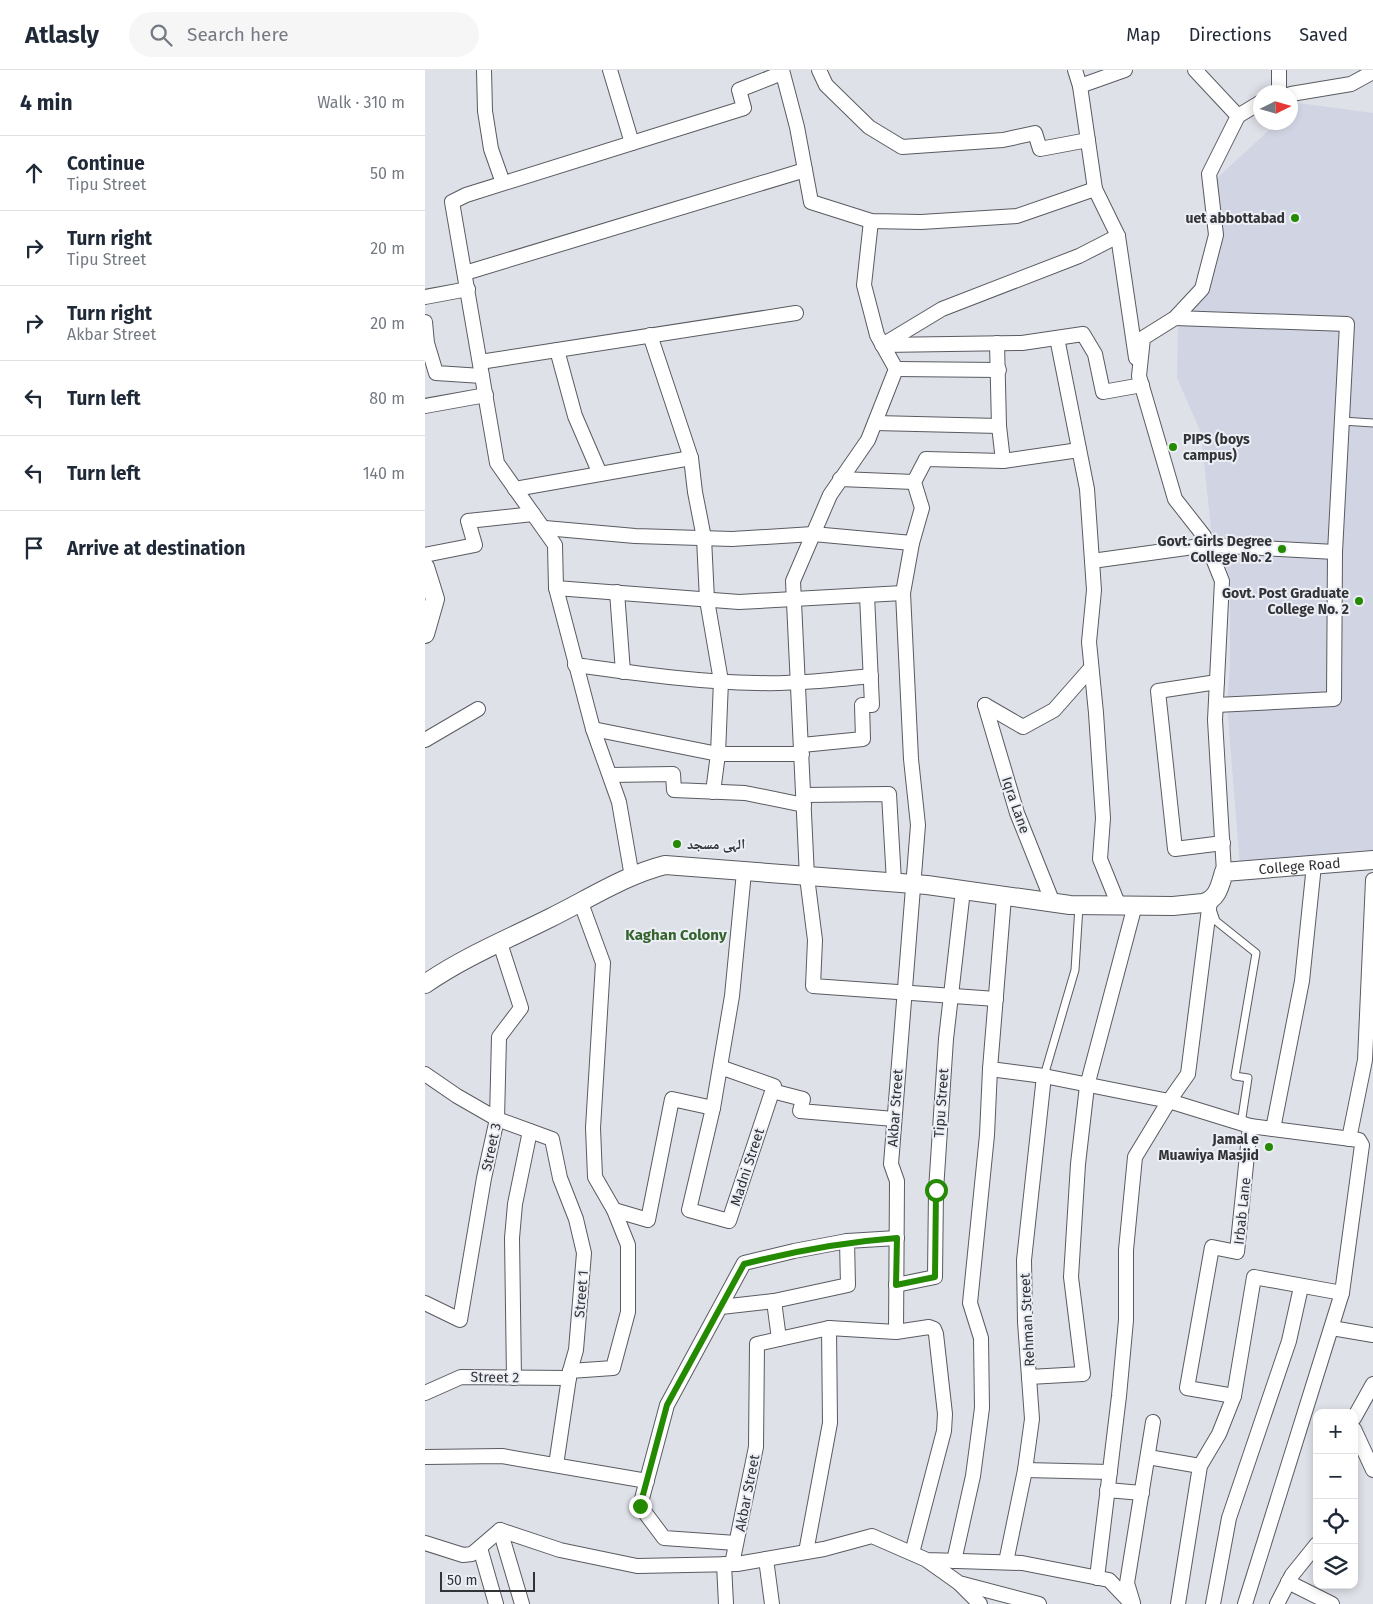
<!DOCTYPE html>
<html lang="en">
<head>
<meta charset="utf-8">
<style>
  :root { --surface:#fff; --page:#f6f6f7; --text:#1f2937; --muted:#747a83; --line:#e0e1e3 }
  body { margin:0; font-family:"Fira Sans","Noto Naskh Arabic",sans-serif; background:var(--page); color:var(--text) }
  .controls { position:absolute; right:15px; bottom:15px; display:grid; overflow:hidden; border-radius:10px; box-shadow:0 2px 8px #0003 }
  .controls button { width:45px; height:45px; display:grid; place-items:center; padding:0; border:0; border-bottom:1px solid var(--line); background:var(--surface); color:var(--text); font:25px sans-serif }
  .compass { position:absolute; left:828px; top:15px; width:45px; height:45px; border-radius:50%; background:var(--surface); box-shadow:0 2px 8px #0003; rotate:85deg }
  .scale { position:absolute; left:15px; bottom:12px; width:95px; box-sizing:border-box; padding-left:5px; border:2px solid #323336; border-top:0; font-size:14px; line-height:18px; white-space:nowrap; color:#323336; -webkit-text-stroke:4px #eceef6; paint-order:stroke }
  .stop { position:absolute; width:15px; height:15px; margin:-11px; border:4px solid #248a02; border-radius:50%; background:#fff }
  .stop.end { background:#248a02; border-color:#fff; box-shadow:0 1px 5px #0008 }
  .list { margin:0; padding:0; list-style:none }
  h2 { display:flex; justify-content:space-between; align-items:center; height:65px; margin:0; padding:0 20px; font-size:21px }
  h2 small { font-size:16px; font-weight:400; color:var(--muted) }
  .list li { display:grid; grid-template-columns:32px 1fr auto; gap:15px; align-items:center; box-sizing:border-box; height:75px; padding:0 20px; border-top:1px solid var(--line) }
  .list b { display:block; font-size:19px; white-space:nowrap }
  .list p { margin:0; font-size:16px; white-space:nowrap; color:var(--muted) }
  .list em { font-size:16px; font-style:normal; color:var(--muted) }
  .icon { flex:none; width:28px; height:28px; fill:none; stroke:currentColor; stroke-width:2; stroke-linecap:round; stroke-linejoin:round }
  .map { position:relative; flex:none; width:948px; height:1534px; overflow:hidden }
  header { display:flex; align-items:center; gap:30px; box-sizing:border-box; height:70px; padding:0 25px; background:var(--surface); border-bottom:1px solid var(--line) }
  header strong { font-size:24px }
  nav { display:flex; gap:28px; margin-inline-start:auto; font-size:18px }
  .search { width:350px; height:45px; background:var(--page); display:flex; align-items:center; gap:12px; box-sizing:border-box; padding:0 18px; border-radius:28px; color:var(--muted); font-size:19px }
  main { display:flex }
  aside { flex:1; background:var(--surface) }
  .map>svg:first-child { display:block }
  .built { fill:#d1d5e3 }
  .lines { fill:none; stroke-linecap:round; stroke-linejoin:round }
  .service-casing { stroke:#595b61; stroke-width:9 }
  .minor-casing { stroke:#595b61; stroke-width:16 }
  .tertiary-casing { stroke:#595b61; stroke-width:20 }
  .service { stroke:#fff; stroke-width:7 }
  .minor { stroke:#fff; stroke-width:14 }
  .tertiary { stroke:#fff; stroke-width:18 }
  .route { stroke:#248a02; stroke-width:6 }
  .poi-dot { fill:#248a02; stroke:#eceef6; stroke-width:2 }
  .labels { text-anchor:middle; stroke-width:4; stroke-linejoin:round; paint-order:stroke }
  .poi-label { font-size:14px; font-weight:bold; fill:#323336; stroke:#eceef6; text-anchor:end }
  .street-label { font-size:14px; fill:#323336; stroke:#eceef6 }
  .neighbourhood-label { font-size:15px; font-weight:bold; fill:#34632b; stroke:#eceef6 }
</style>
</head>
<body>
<header>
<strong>Atlasly</strong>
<div class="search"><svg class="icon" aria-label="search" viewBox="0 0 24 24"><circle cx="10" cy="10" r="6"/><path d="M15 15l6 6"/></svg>Search here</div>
<nav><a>Map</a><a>Directions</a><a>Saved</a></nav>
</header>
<main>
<aside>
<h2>4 min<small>Walk · 310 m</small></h2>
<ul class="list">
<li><svg class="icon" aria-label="ahead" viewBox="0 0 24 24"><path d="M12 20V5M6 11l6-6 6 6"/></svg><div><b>Continue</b><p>Tipu Street</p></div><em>50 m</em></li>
<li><svg class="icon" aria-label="right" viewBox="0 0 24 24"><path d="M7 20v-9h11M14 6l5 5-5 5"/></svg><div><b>Turn right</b><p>Tipu Street</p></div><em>20 m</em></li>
<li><svg class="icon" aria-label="right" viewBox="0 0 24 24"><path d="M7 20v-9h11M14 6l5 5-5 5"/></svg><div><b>Turn right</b><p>Akbar Street</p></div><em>20 m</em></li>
<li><svg class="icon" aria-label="left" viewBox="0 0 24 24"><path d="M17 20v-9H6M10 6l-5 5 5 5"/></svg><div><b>Turn left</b></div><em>80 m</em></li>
<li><svg class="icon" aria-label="left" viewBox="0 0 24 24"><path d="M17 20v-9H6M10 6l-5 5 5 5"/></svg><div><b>Turn left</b></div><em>140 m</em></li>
<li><svg class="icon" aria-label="arrive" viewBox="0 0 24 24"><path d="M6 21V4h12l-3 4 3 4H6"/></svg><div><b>Arrive at destination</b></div></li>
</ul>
</aside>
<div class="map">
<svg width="948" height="1534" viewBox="0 0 948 1534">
  <rect width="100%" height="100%" fill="#dfe1e9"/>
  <polygon class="built" points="874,33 948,43 948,780 921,781 815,797 802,635 805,596 805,508 786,459 776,363 752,308 753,255 791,189 792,108 852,53 866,52 866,41"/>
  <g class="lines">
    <defs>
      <g id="service">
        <polyline points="917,351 948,353"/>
        <polyline points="787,839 791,851 831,883 810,1006 823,1008 816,1054"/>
        <polyline points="619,1006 650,900 654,836"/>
      </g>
      <g id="minor">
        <polyline points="59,0 60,41 66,79 78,113"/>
        <polyline points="185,0 207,73"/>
        <polyline points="357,0 372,57 386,132 446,151 496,152 592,146 670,119 693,166 711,288"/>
        <polyline points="394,0 401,15 444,57 477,77 578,70 610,63 615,79 663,70"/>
        <polyline points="650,0 655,16 670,119"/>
        <polyline points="770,0 813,46"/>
        <polyline points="854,0 854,22"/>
        <polyline points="655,16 700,0"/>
        <polyline points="866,24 926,14 948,2"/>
        <polyline points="446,151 439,215 452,265 471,299 443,370 405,425 368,511 382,807 390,870 388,916 571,929"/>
        <polyline points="40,203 380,100"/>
        <polyline points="0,227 43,219"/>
        <polyline points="750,248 922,254 910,482 909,629 791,635"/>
        <polyline points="0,252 2,273 11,303 57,306"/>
        <polyline points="225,265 266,388 270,422 279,468 282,530 296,611 293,684 288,722"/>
        <polyline points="632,268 662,419 669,520 664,572 671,643 678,748 675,789 694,836"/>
        <polyline points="572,273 574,356 578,391"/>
        <polyline points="459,274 517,239 654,186 693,166"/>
        <polyline points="457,275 597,273 658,264 670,284 678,322 717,315"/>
        <polyline points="132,280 150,346 175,404"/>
        <polyline points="55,292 371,243"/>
        <polyline points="471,299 574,300"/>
        <polyline points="0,336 61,325"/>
        <polyline points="450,353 574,356"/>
        <polyline points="415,409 489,412"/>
        <polyline points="90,419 266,388"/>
        <polyline points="120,458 210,466 307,469 388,464 487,473"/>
        <polyline points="0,485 50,475 43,451 108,444"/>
        <polyline points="667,491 783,475 910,482"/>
        <polyline points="131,518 314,532 478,523"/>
        <polyline points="192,522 198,602"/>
        <path d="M150 595C210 603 271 612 332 613 370 614 408 610 446 606"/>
        <polyline points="792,612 733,621 750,779 798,773"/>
        <polyline points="560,635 592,743 628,833"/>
        <polyline points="560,635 598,657 629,640 666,598"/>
        <polyline points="168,659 293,684 377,684"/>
        <polyline points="0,670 53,639"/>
        <polyline points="377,675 438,669 437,635 447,635 442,525"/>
        <polyline points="185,705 248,704 249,720 320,723 379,735"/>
        <polyline points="379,725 464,724 469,812"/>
        <polyline points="799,802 790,650 797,511 779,466 750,429 714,306 718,268 750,248 777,219 791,165 784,104 813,46 836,32"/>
        <polyline points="207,807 194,732 168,659 131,518 130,475 72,393 27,132 41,125 319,38 314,20 357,3"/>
        <polyline points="579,827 565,999 619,1006 744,1031 710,1087 701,1180 701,1250 694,1326 672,1508"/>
        <polyline points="785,831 763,1004 744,1031 825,1056 812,1182 787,1177 762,1318 809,1326"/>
        <polyline points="295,997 349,1016 304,1151 264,1140 288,1038 307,926 319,802"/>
        <polyline points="0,1004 32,1026 72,1049 127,1069 135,1108 151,1149 159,1183 151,1280 145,1301 131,1395"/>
        <polyline points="347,1021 378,1029 375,1041 469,1049"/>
        <polyline points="848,1059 877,911 889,795"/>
        <polyline points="924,1069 940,990 948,810"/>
        <polyline points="189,1140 223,1150 247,1029 288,1038"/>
        <polyline points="471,1215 510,1207 511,1120 521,969 538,820"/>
        <polyline points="349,1231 354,1269"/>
        <polyline points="0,1233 35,1250 59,1108 72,1049 74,967 96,938 75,873"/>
        <polyline points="296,1237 349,1231 423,1215 422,1171 472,1168"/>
        <polyline points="907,1258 948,1265"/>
        <polyline points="471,1262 472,1111 466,1094 493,755 486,689 478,523 487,473 497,438 489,412 501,389 578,391 654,380"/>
        <polyline points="145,1301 188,1298 203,1242 203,1175 189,1140 170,1107 168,1058 178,893 156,833"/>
        <polyline points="604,1307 658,1304 646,1207 653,1094 662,1016 710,835"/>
        <polyline points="89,1308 87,1168 90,1134 105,1061"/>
        <polyline points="0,1323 36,1307 144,1308"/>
        <polyline points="929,1348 948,1314"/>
        <polyline points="929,1359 948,1400"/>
        <polyline points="0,1387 77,1386 222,1411"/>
        <polyline points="723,1387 775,1396"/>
        <polyline points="600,1400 685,1402"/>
        <polyline points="682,1420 717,1423"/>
        <polyline points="75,1460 97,1534"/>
        <polyline points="0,1473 38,1485 47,1484 75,1460 135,1480 212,1496 312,1494 399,1479 447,1466 502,1490 597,1493 684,1510 707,1534"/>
        <polyline points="311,1473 239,1468 215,1436 242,1335 319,1193 369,1181 422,1171"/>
        <polyline points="55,1478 71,1534"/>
        <polyline points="381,1482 405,1353 404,1258"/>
        <polyline points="341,1489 347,1534"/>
        <polyline points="503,1491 534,1513 614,1534"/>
        <polyline points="529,1491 548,1406 557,1338 556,1268 545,1233 562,1065 565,999"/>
        <polyline points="581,1492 600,1400 607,1349 600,1252 599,1190 619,1006"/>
        <polyline points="299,1494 301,1534"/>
        <polyline points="307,1494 331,1377 332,1274 404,1258 471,1262 504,1257 509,1259 511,1264 520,1344 519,1361 487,1483"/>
        <polyline points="863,1512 907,1534"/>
        <polyline points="535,1514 555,1534"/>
        <polyline points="708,1533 702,1513 728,1352"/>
        <polyline points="753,1534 775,1396 794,1364 809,1326 829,1207 917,1223"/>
        <polyline points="788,1534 804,1448 864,1271 876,1217"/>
        <polyline points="820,1534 917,1223 937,1075 934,1070 825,1056"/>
        <polyline points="852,1534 867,1505 892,1474"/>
      </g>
      <g id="tertiary">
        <polyline points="0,497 10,529 0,564"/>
        <path id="s1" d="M0 914C39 887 83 869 125 848 162 830 200 805 240 795L502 815 645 835 748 836 778 833C793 829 795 815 799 802L948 790"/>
      </g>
    </defs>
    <use href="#service" class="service-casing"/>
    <use href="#minor" class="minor-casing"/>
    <use href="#tertiary" class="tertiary-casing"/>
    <use href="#service" class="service"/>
    <use href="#minor" class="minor"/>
    <use href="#tertiary" class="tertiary"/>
  </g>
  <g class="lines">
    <path class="route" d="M215 1436 242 1335 319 1194C370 1181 419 1172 472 1168L471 1215 510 1207 511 1120"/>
  </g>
  <g class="poi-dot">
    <circle cx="870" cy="148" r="5"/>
    <circle cx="748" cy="377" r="5"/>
    <circle cx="857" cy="479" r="5"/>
    <circle cx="934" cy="531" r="5"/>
    <circle cx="252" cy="774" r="5"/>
    <circle cx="844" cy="1077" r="5"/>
  </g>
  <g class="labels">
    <g class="poi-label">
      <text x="860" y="153">uet abbottabad</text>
      <text x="758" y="374" text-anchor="start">PIPS (boys<tspan x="758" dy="16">campus)</tspan></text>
      <text x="847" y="476">Govt. Girls Degree<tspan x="847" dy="16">College No. 2</tspan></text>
      <text x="924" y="528">Govt. Post Graduate<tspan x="924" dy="16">College No. 2</tspan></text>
      <text x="262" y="779" text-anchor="start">الہی مسجد</text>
      <text x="834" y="1074">Jamal e<tspan x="834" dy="16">Muawiya Masjid</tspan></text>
    </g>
    <g class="street-label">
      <text transform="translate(591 735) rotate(71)" y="5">Iqra Lane</text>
      <text dy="5" stroke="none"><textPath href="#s1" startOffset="924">College Road</textPath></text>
      <text transform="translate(516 1033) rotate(-86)" y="5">Tipu Street</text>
      <text transform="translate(470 1038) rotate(-86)" y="5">Akbar Street</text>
      <text transform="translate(66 1077) rotate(-78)" y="5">Street 3</text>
      <text transform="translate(322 1097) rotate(-72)" y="5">Madni Street</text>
      <text transform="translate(817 1141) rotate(-84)" y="5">Irbab Lane</text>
      <text transform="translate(156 1224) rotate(-85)" y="5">Street 1</text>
      <text transform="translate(602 1250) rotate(-93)" y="5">Rehman Street</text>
      <text transform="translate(70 1307) rotate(1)" y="5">Street 2</text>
      <text transform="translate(322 1423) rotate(-79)" y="5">Akbar Street</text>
    </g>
    <g class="neighbourhood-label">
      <text x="251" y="870">Kaghan Colony</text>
    </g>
  </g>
</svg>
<div class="controls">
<button>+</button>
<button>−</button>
<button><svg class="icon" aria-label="locate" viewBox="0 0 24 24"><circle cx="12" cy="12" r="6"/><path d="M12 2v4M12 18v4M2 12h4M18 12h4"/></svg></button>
<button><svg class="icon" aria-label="layers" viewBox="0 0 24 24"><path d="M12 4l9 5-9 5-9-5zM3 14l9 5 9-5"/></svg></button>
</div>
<svg class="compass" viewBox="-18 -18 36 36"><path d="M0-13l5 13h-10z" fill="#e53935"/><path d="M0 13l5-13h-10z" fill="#747a83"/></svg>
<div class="scale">50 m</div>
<div class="stop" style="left:511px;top:1120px"></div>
<div class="stop end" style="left:215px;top:1436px"></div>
</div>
</main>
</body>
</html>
